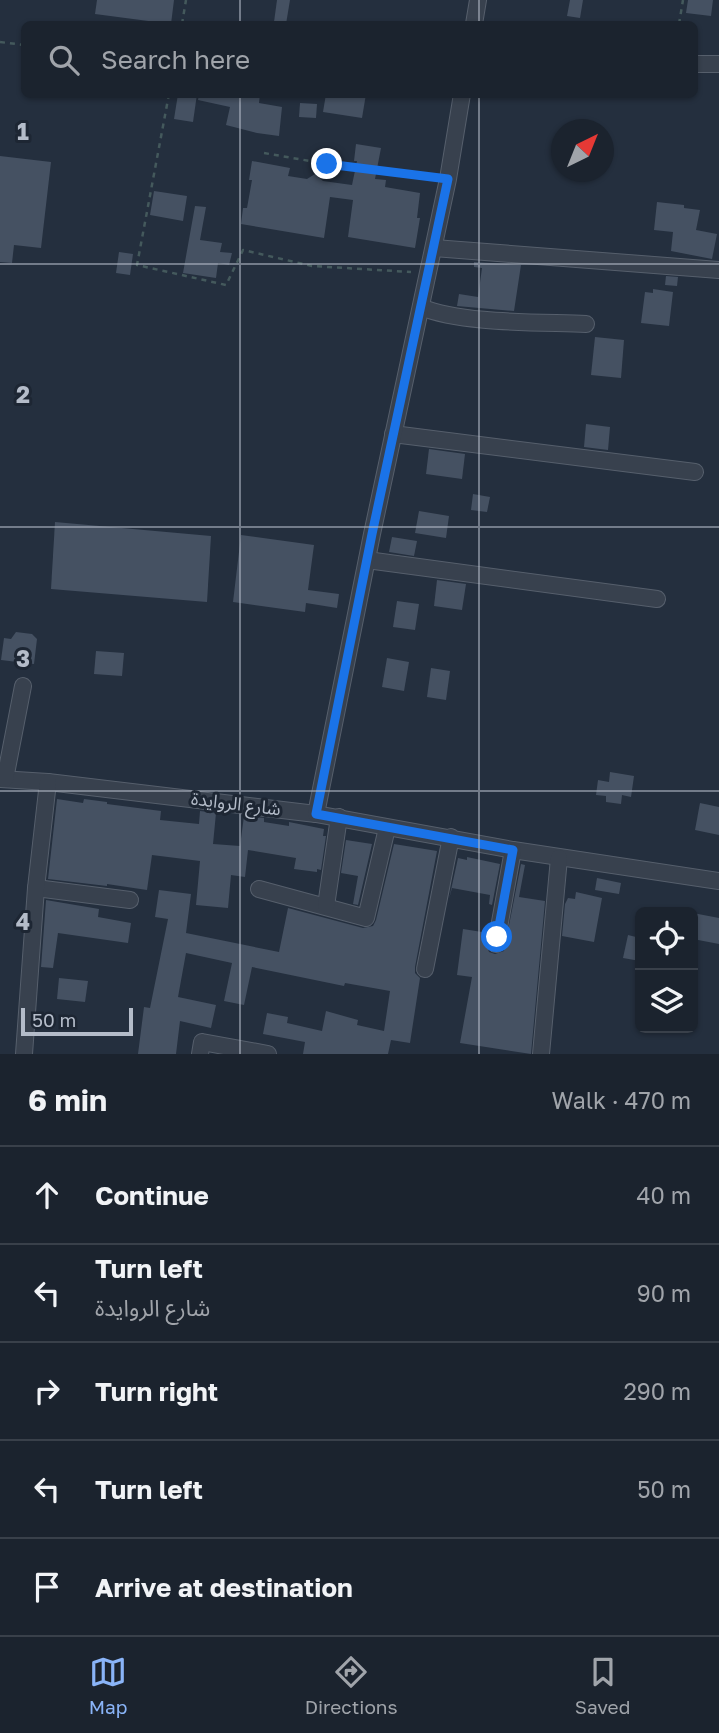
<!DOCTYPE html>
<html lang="en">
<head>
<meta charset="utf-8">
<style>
  :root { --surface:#1b232e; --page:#242b36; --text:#f1f3f6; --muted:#a0a4aa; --line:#39404a; --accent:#8ab4f8 }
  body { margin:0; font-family:"Golos Text","Noto Sans Arabic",sans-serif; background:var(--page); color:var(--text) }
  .controls { position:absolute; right:21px; bottom:21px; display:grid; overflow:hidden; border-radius:10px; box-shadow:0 2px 5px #0004 }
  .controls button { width:63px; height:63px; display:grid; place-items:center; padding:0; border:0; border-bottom:2px solid var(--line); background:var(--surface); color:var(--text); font:35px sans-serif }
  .compass { position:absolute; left:551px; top:119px; width:63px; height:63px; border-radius:50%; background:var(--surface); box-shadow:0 2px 5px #0004; rotate:43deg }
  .scale { position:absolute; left:21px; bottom:18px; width:112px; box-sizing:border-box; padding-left:7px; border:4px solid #b4bcc9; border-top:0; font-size:19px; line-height:24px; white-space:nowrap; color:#b4bcc9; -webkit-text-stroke:5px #1d2633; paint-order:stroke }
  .stop { position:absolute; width:21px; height:21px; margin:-16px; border:5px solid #1a73e8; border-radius:50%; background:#fff }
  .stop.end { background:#1a73e8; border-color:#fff; box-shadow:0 2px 7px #0008 }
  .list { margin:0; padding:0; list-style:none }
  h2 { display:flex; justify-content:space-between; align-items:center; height:91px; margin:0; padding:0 28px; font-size:30px }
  h2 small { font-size:23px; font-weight:400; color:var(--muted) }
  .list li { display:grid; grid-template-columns:46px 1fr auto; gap:21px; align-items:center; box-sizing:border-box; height:98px; padding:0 28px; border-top:2px solid var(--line) }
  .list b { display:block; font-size:26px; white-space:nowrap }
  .list p { margin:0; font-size:23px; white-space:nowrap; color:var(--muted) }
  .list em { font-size:23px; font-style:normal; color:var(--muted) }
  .icon { flex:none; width:38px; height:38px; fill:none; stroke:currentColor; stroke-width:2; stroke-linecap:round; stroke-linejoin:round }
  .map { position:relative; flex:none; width:719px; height:1054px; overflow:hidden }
  .search { position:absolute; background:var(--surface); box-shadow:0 2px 5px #0004; left:21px; right:21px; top:21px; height:77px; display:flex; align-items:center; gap:18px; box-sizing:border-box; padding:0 24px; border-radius:10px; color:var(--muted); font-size:26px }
  .sheet { height:581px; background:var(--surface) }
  nav { display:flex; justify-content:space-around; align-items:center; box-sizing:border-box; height:98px; border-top:2px solid var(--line); background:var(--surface); font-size:19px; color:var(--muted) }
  nav a { display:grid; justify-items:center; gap:4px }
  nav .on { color:var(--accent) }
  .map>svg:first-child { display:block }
  .building { fill:#455162 }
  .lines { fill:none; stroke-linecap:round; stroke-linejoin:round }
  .minor-casing { stroke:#565f6c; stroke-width:18 }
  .path { stroke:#44595c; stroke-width:2.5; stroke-dasharray:5 5; stroke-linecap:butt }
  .minor { stroke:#38414e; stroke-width:16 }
  .route { stroke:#1a73e8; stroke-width:9 }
  .grid { fill:none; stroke:#b4bcc9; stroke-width:2; stroke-opacity:0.55 }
  .labels { text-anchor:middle; stroke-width:6; stroke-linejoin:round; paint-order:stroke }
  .street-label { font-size:18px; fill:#b4bcc9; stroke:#1d2633 }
  .grid-label { font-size:23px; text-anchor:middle; font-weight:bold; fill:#b4bcc9; stroke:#1d2633; stroke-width:6; stroke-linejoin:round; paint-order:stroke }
</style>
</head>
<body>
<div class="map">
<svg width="719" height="1054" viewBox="0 0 719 1054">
  <rect width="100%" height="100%" fill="#242f3e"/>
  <g class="building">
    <polygon points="97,0 174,0 171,24 95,14"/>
    <polygon points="277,0 290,0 286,24 274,22"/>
    <polygon points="570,0 583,0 580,18 567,16"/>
    <polygon points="688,0 713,0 711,16 686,13"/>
    <polygon points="178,94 197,94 193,122 174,119"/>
    <polygon points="199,94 260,94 259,103 282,107 279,136 257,133 226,125 230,107 198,100"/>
    <polygon points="326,94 366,94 362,118 323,112"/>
    <polygon points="300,103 317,104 316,118 299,117"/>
    <polygon points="356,144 381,148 375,179 386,180 385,187 420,193 417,218 420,218 415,248 348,237 353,200 330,197 324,238 241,224 243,208 247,208 252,180 249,180 252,161 290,168 288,176 307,179 315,174 323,181 352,185 357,161 354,161"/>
    <polygon points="0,156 51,162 41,248 14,245 12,263 0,262"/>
    <polygon points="154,191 187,196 183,221 150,215"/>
    <polygon points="657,202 684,205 684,208 700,210 696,230 717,234 712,259 671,251 673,232 654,230"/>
    <polygon points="195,206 206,207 200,240 222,243 220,252 232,253 229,265 218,263 216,278 183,273"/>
    <polygon points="119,252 133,254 130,275 116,273"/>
    <polygon points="474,262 521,265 514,311 457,306 459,294 478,297 482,268 474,267"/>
    <polygon points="666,276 678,277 677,286 665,285"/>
    <polygon points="653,289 673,292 669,326 641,323 645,292 653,293"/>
    <polygon points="595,337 624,340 621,378 591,375"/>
    <polygon points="586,424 610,427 608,450 584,447"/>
    <polygon points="429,449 465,454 462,479 426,474"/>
    <polygon points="473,494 490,497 487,512 471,510"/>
    <polygon points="419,511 449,516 446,538 415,533"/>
    <polygon points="55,522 211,536 207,602 51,589"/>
    <polygon points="241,535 314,545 308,590 339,594 337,608 306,603 305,612 233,602"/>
    <polygon points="392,537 417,541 414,556 389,552"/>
    <polygon points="437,580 466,584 462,610 434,606"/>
    <polygon points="397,601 419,604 415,630 393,627"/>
    <polygon points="16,632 32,634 37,639 34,664 1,660 4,638 11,639"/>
    <polygon points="96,651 124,653 122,676 94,674"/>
    <polygon points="387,658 409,662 404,691 382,687"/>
    <polygon points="431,668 450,671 446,700 427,697"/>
    <polygon points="610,772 634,776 631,797 622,795 621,804 606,802 606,796 596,795 598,780 609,782"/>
    <polygon points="57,799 83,803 84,799 107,802 107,804 161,811 160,820 199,824 200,811 216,813 213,844 240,846 244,816 264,818 264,822 289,826 289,822 324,829 323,836 326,836 321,870 317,869 317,872 294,869 296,858 248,850 245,877 231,875 228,908 196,905 200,861 152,855 147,890 107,884 107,886 48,879"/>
    <polygon points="700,803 719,807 719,835 695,830"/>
    <polygon points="346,840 372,844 358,905 353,904 358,876 341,873"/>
    <polygon points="394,844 437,851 415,967 415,973 420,978 410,1043 391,1040 388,1054 303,1054 305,1042 263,1034 267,1013 288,1017 287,1023 322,1031 326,1011 358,1020 357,1025 384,1031 390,991 345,983 344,986 252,967 244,1005 224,1001 232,963 186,953 178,997 216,1005 211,1028 180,1021 176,1054 138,1054 144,1007 150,1008 168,919 155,917 159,890 191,894 186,933 279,952 288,908 363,928 373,926 376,920"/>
    <polygon points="467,857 500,864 492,905 489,904 490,895 452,888 449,899 458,858 467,860"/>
    <polygon points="521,864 525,865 519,897 545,901 531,1054 460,1043 472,977 457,975 463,929 482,932 483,929 488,930 486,943 489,952 495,954 504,951"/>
    <polygon points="597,878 621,883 619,894 595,890"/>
    <polygon points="576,892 602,898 594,942 562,936 565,904 568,898 575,899"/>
    <polygon points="46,900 99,909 98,917 131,923 128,943 58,933 53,968 41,967"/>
    <polygon points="693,913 719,918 719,944 693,939"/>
    <polygon points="628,935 640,938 640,961 623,958"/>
    <polygon points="59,978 88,981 85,1002 57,999"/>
  </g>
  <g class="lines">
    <defs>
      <g id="minor">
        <polyline points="474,24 478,0"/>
        <polyline points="694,64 719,64"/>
        <polyline points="434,248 719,270"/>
        <path d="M421 307C461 324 540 322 586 324"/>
        <polyline points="393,434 695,472"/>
        <polyline points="367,560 657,599"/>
        <polyline points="0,779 48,782 316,814 513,850 719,881"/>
        <polyline points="5,779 23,686"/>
        <polyline points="316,814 372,534 448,179 462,94"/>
        <polyline points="36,888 130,900"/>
        <polyline points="259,889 366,918 387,828"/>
        <polyline points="326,906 339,817"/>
        <polyline points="496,944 513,850"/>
        <polyline points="425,969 451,837"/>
        <polyline points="24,1054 36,888 48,782"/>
        <polyline points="200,1054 202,1042 268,1054"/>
        <polyline points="541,1054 559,858"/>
      </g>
    </defs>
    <use href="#minor" class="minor-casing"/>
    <g class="path">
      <polyline points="182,24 186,0"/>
      <polyline points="679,24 683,0"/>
      <polyline points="0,42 24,45"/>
      <polyline points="169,94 137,265 226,285 243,250 312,266 411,272"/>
      <polyline points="264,153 327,164 434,177"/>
    </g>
    <use href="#minor" class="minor"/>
  </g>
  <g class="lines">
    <polyline class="route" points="327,164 448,179 372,534 316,814 513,850 497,937"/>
  </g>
  <path class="grid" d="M240 0V24M479 0V24M240 94V1054M479 94V1054M0 264H719M0 527H719M0 791H719"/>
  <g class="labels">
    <g class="street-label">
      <text transform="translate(236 804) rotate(7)" y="6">شارع الروايدة</text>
    </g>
  </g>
  <g class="grid-label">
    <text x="23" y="140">1</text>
    <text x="23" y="403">2</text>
    <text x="23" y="667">3</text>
    <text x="23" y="930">4</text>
  </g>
</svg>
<div class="controls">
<button><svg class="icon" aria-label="locate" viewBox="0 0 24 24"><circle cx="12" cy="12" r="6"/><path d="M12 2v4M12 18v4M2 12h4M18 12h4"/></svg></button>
<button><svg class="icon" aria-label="layers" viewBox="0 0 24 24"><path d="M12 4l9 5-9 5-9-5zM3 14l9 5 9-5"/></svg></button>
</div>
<svg class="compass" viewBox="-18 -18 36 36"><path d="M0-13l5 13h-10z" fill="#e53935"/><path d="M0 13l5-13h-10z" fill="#a0a4aa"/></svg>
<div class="scale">50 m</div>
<div class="stop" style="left:497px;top:937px"></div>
<div class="stop end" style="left:327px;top:164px"></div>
<div class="search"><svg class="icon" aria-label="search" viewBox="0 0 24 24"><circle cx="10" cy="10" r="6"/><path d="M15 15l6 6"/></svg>Search here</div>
</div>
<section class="sheet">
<h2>6 min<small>Walk · 470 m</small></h2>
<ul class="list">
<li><svg class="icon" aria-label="ahead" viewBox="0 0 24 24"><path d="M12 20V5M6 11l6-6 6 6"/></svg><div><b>Continue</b></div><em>40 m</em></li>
<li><svg class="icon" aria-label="left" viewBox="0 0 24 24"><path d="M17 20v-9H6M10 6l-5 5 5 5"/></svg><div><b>Turn left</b><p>شارع الروايدة</p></div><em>90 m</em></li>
<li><svg class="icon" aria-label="right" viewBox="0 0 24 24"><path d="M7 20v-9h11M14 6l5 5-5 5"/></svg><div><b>Turn right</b></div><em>290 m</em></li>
<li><svg class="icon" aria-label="left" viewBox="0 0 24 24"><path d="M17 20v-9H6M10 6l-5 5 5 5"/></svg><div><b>Turn left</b></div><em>50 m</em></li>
<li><svg class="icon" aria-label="arrive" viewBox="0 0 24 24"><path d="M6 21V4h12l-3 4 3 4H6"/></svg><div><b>Arrive at destination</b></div></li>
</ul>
</section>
<nav>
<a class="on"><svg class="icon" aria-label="map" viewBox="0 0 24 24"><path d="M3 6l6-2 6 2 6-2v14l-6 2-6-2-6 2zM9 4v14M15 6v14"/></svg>Map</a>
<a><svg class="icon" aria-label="directions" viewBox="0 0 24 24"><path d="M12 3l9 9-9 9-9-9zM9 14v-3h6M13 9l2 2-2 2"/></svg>Directions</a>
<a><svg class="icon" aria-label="saved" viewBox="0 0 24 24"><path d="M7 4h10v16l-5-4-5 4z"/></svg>Saved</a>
</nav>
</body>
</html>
